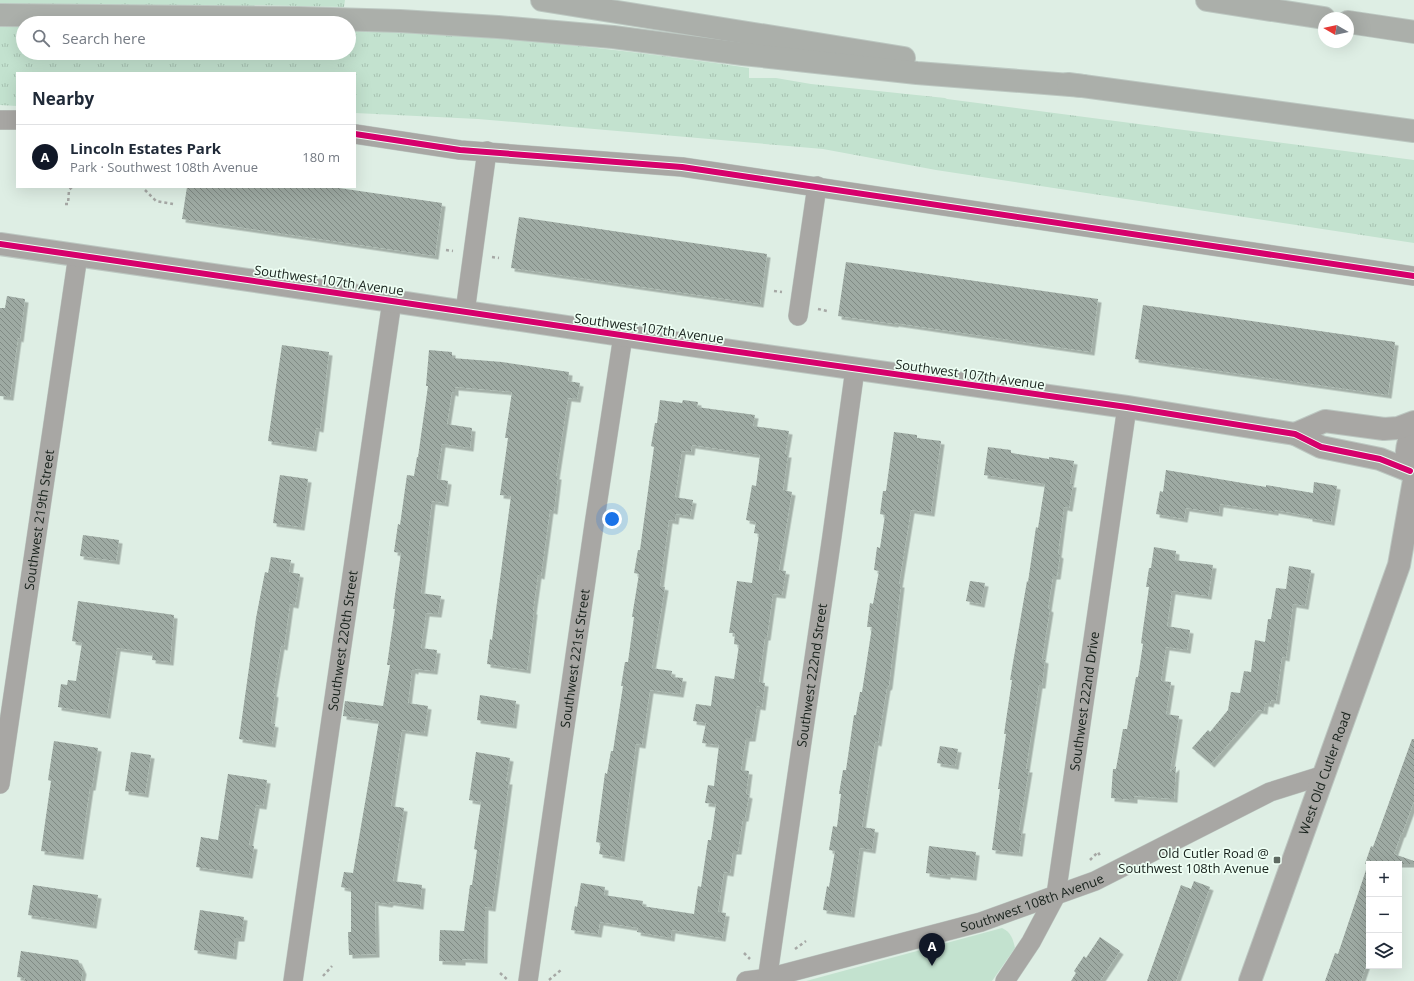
<!DOCTYPE html>
<html lang="en">
<head>
<meta charset="utf-8">
<style>
  :root { --surface:#fff; --page:#f2f2f3; --text:#1f2937; --muted:#747a83; --line:#e0e1e3; --accent:#111827 }
  body { margin:0; font-family:"Open Sans",sans-serif; background:var(--page); color:var(--text) }
  .controls { position:absolute; right:12px; bottom:12px; display:grid; overflow:hidden; border-radius:0px; box-shadow:0 4px 16px #0002 }
  .controls button { width:36px; height:36px; display:grid; place-items:center; padding:0; border:0; border-bottom:1px solid var(--line); background:var(--surface); color:var(--text); font:20px sans-serif }
  .compass { position:absolute; left:1318px; top:12px; width:36px; height:36px; border-radius:50%; background:var(--surface); box-shadow:0 4px 16px #0002; rotate:279deg }
  .you { position:absolute; left:612px; top:519px; width:14px; height:14px; margin:-10px; border:3px solid #fff; border-radius:50%; background:#1a73e8; box-shadow:0 0 0 6px #1a73e833 }
  .badge { display:grid; place-items:center; width:26px; height:26px; border-radius:50%; background:var(--accent); color:#fff; font-size:13px; font-weight:700 }
  .pin { position:absolute; translate:-50% -33px; filter:drop-shadow(0 1px 2px #0008) }
  .pin::after { content:''; position:absolute; top:21px; width:14px; height:12px; background:inherit; clip-path:polygon(0 0,100% 0,50% 100%) }
  .list { margin:0; padding:0; list-style:none }
  h2 { display:flex; justify-content:space-between; align-items:center; height:52px; margin:0; padding:0 16px; font-size:17px }
  h2 small { font-size:13px; font-weight:400; color:var(--muted) }
  .list li { display:grid; grid-template-columns:26px 1fr auto; gap:12px; align-items:center; box-sizing:border-box; height:64px; padding:0 16px; border-top:1px solid var(--line) }
  .list b { display:block; font-size:15px; white-space:nowrap }
  .list p { margin:0; font-size:13px; white-space:nowrap; color:var(--muted) }
  .list em { font-size:13px; font-style:normal; color:var(--muted) }
  .icon { flex:none; width:22px; height:22px; fill:none; stroke:currentColor; stroke-width:2; stroke-linecap:round; stroke-linejoin:round }
  .map { position:relative; flex:none; width:1414px; height:981px; overflow:hidden }
  .search { position:absolute; background:var(--surface); box-shadow:0 4px 16px #0002; left:16px; top:16px; width:340px; height:44px; display:flex; align-items:center; gap:10px; box-sizing:border-box; padding:0 14px; border-radius:22px; color:var(--muted); font-size:15px }
  .panel { position:absolute; background:var(--surface); box-shadow:0 4px 16px #0002; left:16px; top:72px; width:340px; height:116px; border-radius:0px }
  .map>svg:first-child { display:block }
  .grass { fill:url(#grass-tufts) }
  .park { fill:#c3e2cf }
  .building { fill:url(#building-back-hatch); filter:url(#shadow) }
  .lines { fill:none; stroke-linecap:round; stroke-linejoin:round }
  .minor-casing { stroke:#bcc7c1; stroke-width:20 }
  .tertiary-casing { stroke:#bcc7c1; stroke-width:24 }
  .motorway-casing { stroke:#bcc7c1; stroke-width:24 }
  .path { stroke:#a6a8a5; stroke-width:2.5; stroke-dasharray:3 3; stroke-linecap:butt }
  .minor { stroke:#a8a7a4; stroke-width:19 }
  .tertiary { stroke:#a8a7a4; stroke-width:22 }
  .motorway { stroke:#abafaa; stroke-width:22 }
  .cycleway-casing { stroke:#edfef3; stroke-width:8 }
  .cycleway { stroke:#d6006c; stroke-width:6 }
  .poi-dot { fill:#5d6961; stroke:#edfef3; stroke-width:1.5 }
  .labels { text-anchor:middle; stroke-width:3.5; stroke-linejoin:round; paint-order:stroke }
  .street-label { font-size:13px; fill:#17211b; stroke:#edfef3 }
  .poi-label { font-size:13px; fill:#17211b; stroke:#edfef3; text-anchor:end }
</style>
</head>
<body>
<div class="map">
<svg width="1414" height="981" viewBox="0 0 1414 981">
  <defs>
    <pattern id="grass-tufts" width="24" height="20" patternUnits="userSpaceOnUse"><rect width="24" height="20" fill="#c3e2cf"/><path d="M3 7l-1-3M5 7V3M7 7l1-3M15 17l-1-3M17 17v-4M19 17l1-3" fill="none" stroke="#a7c2b1"/></pattern>
    <pattern id="building-back-hatch" width="6" height="6" patternUnits="userSpaceOnUse"><rect width="6" height="6" fill="#9eaaa3"/><path d="M-1 5l2 2M0 0l6 6M5-1l2 2" fill="none" stroke="#808a84"/></pattern>
    <filter id="shadow"><feDropShadow dx="3.5" dy="3.5" stdDeviation="0" flood-color="#0004"/></filter>
  </defs>
  <rect width="100%" height="100%" fill="#deeee4"/>
  <g class="grass">
    <polygon points="0,0 345,0 344,7 255,5 250,10 0,6"/>
    <path d="M0 24H23V53H349V30C483 34 617 48 749 68V78H776L811 84 945 98 947 99 1414 160V243L936 170 823 149 478 119 355 113V73H17V106L0 105Z"/>
  </g>
  <path class="park" d="M1002 928C1011 932 1013 939 1015 948L992 981H806Z"/>
  <g class="building">
    <polygon points="187,187 332,187 442,203 435,256 182,219"/>
    <polygon points="519,217 767,254 760,304 511,268"/>
    <polygon points="846,262 1098,299 1091,352 895,323 895,324 838,316"/>
    <polygon points="7,296 25,299 20,339 18,338 10,397 0,396 0,308 5,308"/>
    <polygon points="1143,305 1395,342 1388,395 1135,359"/>
    <polygon points="282,345 329,352 320,429 316,428 313,448 268,441"/>
    <polygon points="429,350 452,352 452,358 502,362 569,372 568,381 580,383 577,399 568,398 556,476 558,476 554,511 550,510 541,576 538,575 533,611 534,611 527,670 487,664 490,639 492,640 511,496 500,495 508,438 505,438 512,392 455,387 455,393 452,392 447,424 472,428 470,448 442,444 437,479 448,481 445,503 432,501 421,593 441,596 438,614 426,613 421,648 437,650 434,671 415,669 415,671 412,670 408,703 428,706 424,733 402,730 391,806 404,808 393,881 422,885 420,906 390,902 389,904 375,902 376,954 349,955 348,932 351,932 351,889 341,887 344,872 353,873 379,721 343,716 345,701 383,706 390,665 387,665 395,609 393,609 401,553 394,552 398,524 400,525 407,475 414,476 417,457 418,457 428,386 426,386"/>
    <polygon points="660,400 682,403 683,400 698,402 697,407 755,415 753,426 789,431 785,454 788,454 783,490 792,492 779,570 786,571 782,595 773,594 767,637 765,637 759,682 765,683 762,707 757,706 752,738 746,738 741,770 749,771 746,794 749,795 745,818 743,818 738,851 733,851 730,873 724,872 718,912 726,913 722,938 672,930 671,938 637,932 638,928 600,922 598,934 571,930 575,906 577,907 581,883 605,887 604,895 643,901 642,906 694,914 698,886 701,887 708,840 711,840 716,804 705,803 708,785 714,786 719,745 702,743 706,723 693,721 696,704 711,706 715,676 734,679 739,645 734,644 735,633 729,633 737,581 752,583 759,534 754,533 756,522 746,520 752,485 756,486 760,455 692,445 691,452 682,451 675,497 693,500 690,516 676,514 675,521 669,520 660,586 665,587 652,668 672,671 671,677 683,678 680,694 650,690 642,745 636,744 621,858 599,854 601,843 596,842 605,773 607,774 611,751 613,751 623,686 621,686 625,662 628,662 634,617 632,617 639,574 634,573 638,550 640,550 654,447 651,446 653,435 655,423 657,423"/>
    <polygon points="894,432 917,435 917,438 941,441 931,513 911,510 899,584 901,584 889,685 888,687 887,687 878,743 875,742 862,827 875,829 872,850 860,848 851,914 823,910 827,886 829,887 835,851 829,850 833,826 837,827 841,794 839,794 843,770 846,770 854,715 856,715 860,692 862,692 872,627 867,627 870,603 873,604 879,571 874,570 877,547 880,548 885,515 880,514 883,491 886,491"/>
    <polygon points="988,447 1011,450 1011,453 1049,459 1049,457 1074,461 1070,484 1073,484 1069,508 1064,507 1058,554 1060,555 1057,576 1053,576 1048,608 1050,609 1042,659 1045,660 1042,685 1039,685 1026,769 1029,769 1019,830 1022,830 1019,853 992,850 1000,789 998,789 1006,734 1004,734 1012,680 1010,680 1027,581 1028,582 1036,527 1038,528 1045,484 984,475"/>
    <polygon points="1166,470 1266,487 1266,485 1313,493 1314,482 1337,486 1331,522 1309,518 1309,516 1275,510 1275,512 1220,504 1219,513 1186,508 1184,519 1156,514 1160,491 1163,492"/>
    <polygon points="280,475 308,479 301,527 273,523"/>
    <polygon points="83,535 119,540 116,561 80,556"/>
    <polygon points="1154,547 1176,551 1175,560 1213,565 1208,596 1172,591 1167,626 1190,630 1187,650 1166,647 1161,681 1171,682 1166,714 1179,716 1170,772 1176,766 1174,799 1134,796 1134,800 1111,798 1113,769 1116,769 1123,729 1127,729 1136,677 1138,677 1143,644 1141,643 1149,587 1146,587 1149,568 1151,568"/>
    <polygon points="271,557 291,560 289,572 300,574 295,605 290,604 284,647 281,646 273,693 275,694 271,723 275,724 272,744 239,739 256,618 265,572 268,573"/>
    <polygon points="1289,566 1311,570 1305,606 1293,604 1286,658 1282,657 1276,701 1271,700 1270,704 1265,703 1264,711 1258,710 1211,764 1192,748 1208,730 1210,732 1228,710 1231,692 1240,693 1244,671 1251,672 1255,640 1265,642 1268,619 1271,619 1276,588 1286,589"/>
    <polygon points="970,581 985,583 981,604 966,601"/>
    <polygon points="78,601 174,615 170,662 152,660 153,653 117,648 107,715 58,707 61,684 67,685 68,680 76,681 82,643 72,641"/>
    <polygon points="480,695 516,701 513,725 477,720"/>
    <polygon points="1412,739 1414,739 1414,801 1402,834 1401,834 1394,854 1414,861 1414,864 1365,864 1371,846 1373,847"/>
    <polygon points="54,741 98,748 92,787 90,787 80,856 41,851 51,781 48,780"/>
    <polygon points="940,746 958,749 955,766 937,763"/>
    <polygon points="131,752 151,755 145,794 125,791"/>
    <polygon points="476,752 510,758 506,781 509,781 492,908 485,907 484,960 462,959 462,962 439,961 440,930 464,931 470,885 472,885 477,850 474,849 481,802 469,800"/>
    <polygon points="228,774 267,780 263,806 256,805 249,845 254,846 249,875 196,867 201,837 218,840"/>
    <polygon points="929,846 976,852 973,877 947,874 947,876 926,873"/>
    <polygon points="1366,870 1369,871 1369,957 1361,981 1325,981 1335,953 1338,954"/>
    <polygon points="1194,881 1210,887 1176,981 1147,981 1181,885 1191,889"/>
    <polygon points="33,885 98,895 93,925 28,915"/>
    <polygon points="200,910 244,917 241,938 235,938 233,956 194,950"/>
    <polygon points="1100,937 1120,951 1100,981 1071,981 1076,973 1074,971 1084,956 1086,958"/>
    <polygon points="21,951 78,960 83,971 81,981 24,981 25,978 17,977"/>
  </g>
  <g class="lines">
    <defs>
      <g id="minor">
        <polyline points="0,120 17,120"/>
        <polyline points="355,134 460,150 682,167 1414,276"/>
        <polyline points="465,312 487,151"/>
        <polyline points="798,316 817,186"/>
        <path id="s1" d="M0 784 78 255"/>
        <path id="s2" d="M293 981 392 301"/>
        <path id="s3" d="M528 981 594 525 623 336"/>
        <path id="s4" d="M746 981 768 978 981 922 1095 881 1270 792 1324 775"/>
        <path id="s5" d="M767 981 832 536 855 369"/>
        <path id="s6" d="M1005 981 1031 942 1056 895 1127 407"/>
      </g>
      <g id="tertiary">
        <polyline points="0,244 392,301 668,342 1127,407 1295,434 1321,447 1380,459 1410,471"/>
        <path d="M1414 427C1407 443 1402 461 1414 476"/>
        <polyline points="1295,434 1325,421 1384,429 1398,428 1414,422"/>
        <path id="s7" d="M1250 981 1399 565 1414 480"/>
      </g>
      <g id="motorway">
        <polyline points="542,0 904,58"/>
        <polyline points="1207,0 1324,18"/>
        <polyline points="0,15 299,18 400,21 498,27 613,37 743,54 917,73 1083,86"/>
        <polyline points="1348,22 1414,32"/>
        <polyline points="1068,84 1414,131"/>
      </g>
    </defs>
    <use href="#minor" class="minor-casing"/>
    <use href="#tertiary" class="tertiary-casing"/>
    <use href="#motorway" class="motorway-casing"/>
    <g class="path">
      <polyline points="145,190 156,201 173,204"/>
      <polyline points="65,204 68,204 69,190 72,187"/>
      <polyline points="446,250 453,251"/>
      <polyline points="492,257 499,258"/>
      <polyline points="774,291 782,292"/>
      <polyline points="818,309 827,311"/>
      <polyline points="1090,860 1098,852 1100,856"/>
      <polyline points="795,949 806,941"/>
      <polyline points="744,953 750,959"/>
      <polyline points="500,973 509,981"/>
      <polyline points="323,976 332,966"/>
      <polyline points="549,980 561,970"/>
    </g>
    <use href="#minor" class="minor"/>
    <use href="#tertiary" class="tertiary"/>
    <use href="#motorway" class="motorway"/>
    <defs>
      <g id="cycleway">
        <polyline points="355,134 460,150 682,167 1414,276"/>
        <polyline points="0,244 392,301 668,342 1127,407 1295,434 1321,447 1380,459 1410,471"/>
      </g>
    </defs>
    <use href="#cycleway" class="cycleway-casing"/>
    <use href="#cycleway" class="cycleway"/>
  </g>
  <rect class="poi-dot" x="1273" y="856" width="8" height="8" rx="2"/>
  <g class="labels">
    <g class="street-label">
      <text transform="translate(329 280) rotate(8)" y="5">Southwest 107th Avenue</text>
      <text transform="translate(649 328) rotate(8)" y="5">Southwest 107th Avenue</text>
      <text transform="translate(970 374) rotate(8)" y="5">Southwest 107th Avenue</text>
      <text dy="5" stroke="none"><textPath href="#s1" startOffset="267">Southwest 219th Street</textPath></text>
      <text dy="5" stroke="none"><textPath href="#s2" startOffset="344">Southwest 220th Street</textPath></text>
      <text dy="5" stroke="none"><textPath href="#s3" startOffset="326">Southwest 221st Street</textPath></text>
      <text dy="5" stroke="none"><textPath href="#s5" startOffset="309">Southwest 222nd Street</textPath></text>
      <text dy="5" stroke="none"><textPath href="#s6" startOffset="296">Southwest 222nd Drive</textPath></text>
      <text dy="5" stroke="none"><textPath href="#s7" startOffset="221">West Old Cutler Road</textPath></text>
      <text dy="5" stroke="none"><textPath href="#s4" startOffset="297">Southwest 108th Avenue</textPath></text>
    </g>
    <g class="poi-label">
      <text x="1269" y="858">Old Cutler Road @<tspan x="1269" dy="15">Southwest 108th Avenue</tspan></text>
    </g>
  </g>
</svg>
<div class="controls">
<button>+</button>
<button>−</button>
<button><svg class="icon" aria-label="layers" viewBox="0 0 24 24"><path d="M12 4l9 5-9 5-9-5zM3 14l9 5 9-5"/></svg></button>
</div>
<svg class="compass" viewBox="-18 -18 36 36"><path d="M0-13l5 13h-10z" fill="#e53935"/><path d="M0 13l5-13h-10z" fill="#747a83"/></svg>
<div class="you"></div>
<div class="pin badge" style="left:932px;top:966px">A</div>
<div class="search"><svg class="icon" aria-label="search" viewBox="0 0 24 24"><circle cx="10" cy="10" r="6"/><path d="M15 15l6 6"/></svg>Search here</div>
<section class="panel">
<h2>Nearby<small></small></h2>
<ul class="list">
<li><span class="badge">A</span><div><b>Lincoln Estates Park</b><p>Park · Southwest 108th Avenue</p></div><em>180 m</em></li>
</ul>
</section>
</div>
</body>
</html>
